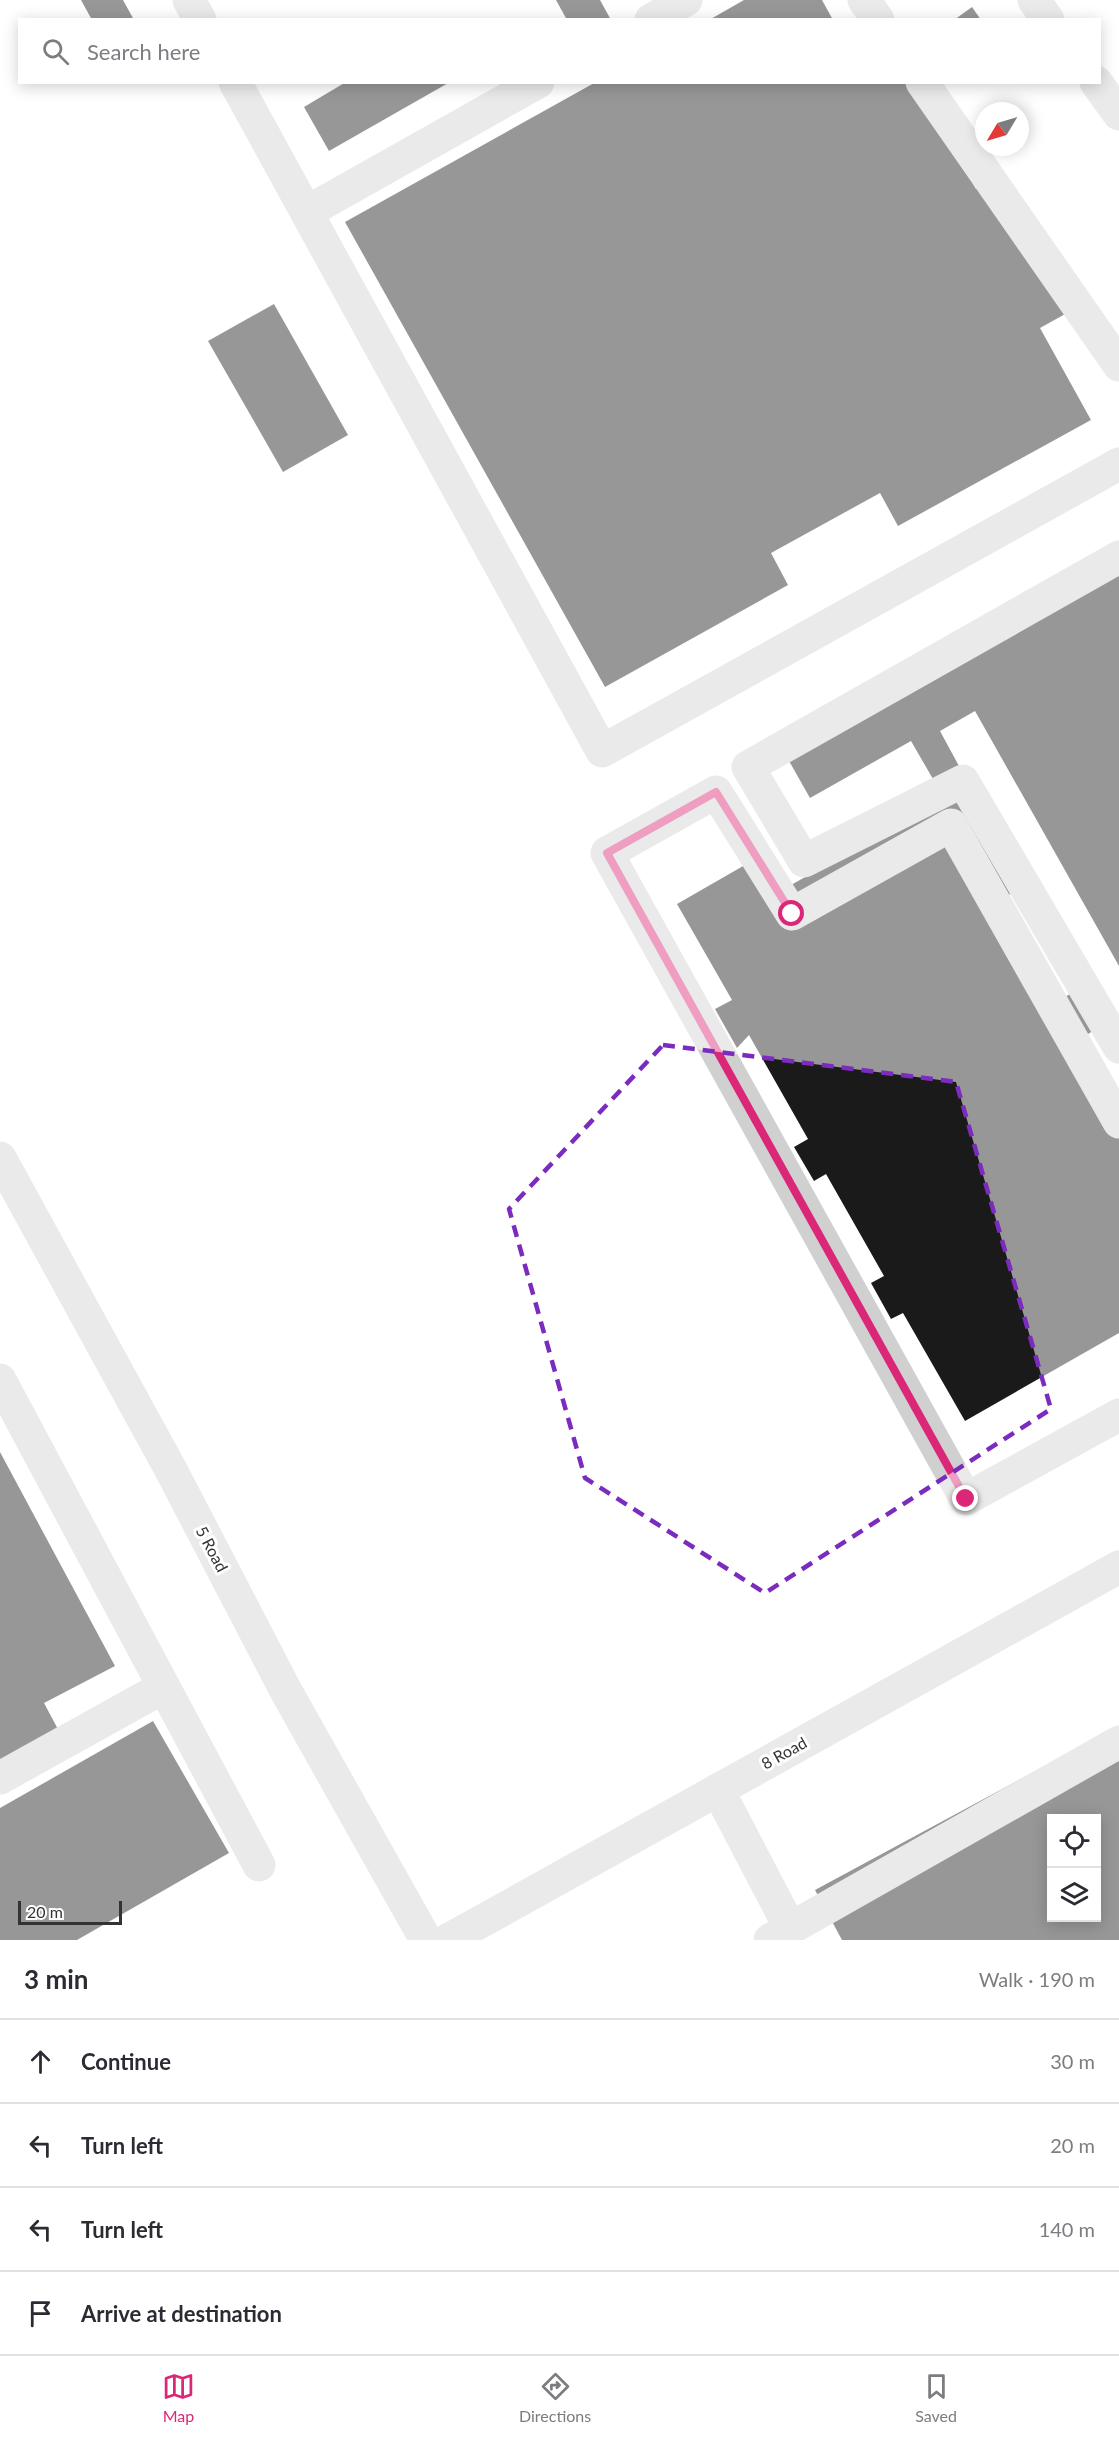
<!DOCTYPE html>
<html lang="en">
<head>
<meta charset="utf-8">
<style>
  :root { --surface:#fff; --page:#f2f2f3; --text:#2b2b33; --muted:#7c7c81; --line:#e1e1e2; --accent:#db2777 }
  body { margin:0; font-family:Lato,sans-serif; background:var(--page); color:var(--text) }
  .controls { position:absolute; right:18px; bottom:18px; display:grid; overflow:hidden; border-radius:0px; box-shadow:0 3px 15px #0003 }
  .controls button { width:54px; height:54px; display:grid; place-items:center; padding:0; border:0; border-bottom:2px solid var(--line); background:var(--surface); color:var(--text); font:30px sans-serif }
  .compass { position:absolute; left:975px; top:102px; width:54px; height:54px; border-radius:50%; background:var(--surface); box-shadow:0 3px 15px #0003; rotate:232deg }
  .scale { position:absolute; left:18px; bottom:15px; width:104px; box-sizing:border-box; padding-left:6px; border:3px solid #333; border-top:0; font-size:16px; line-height:21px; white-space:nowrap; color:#333; -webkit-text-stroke:4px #fff; paint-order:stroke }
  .stop { position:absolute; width:18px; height:18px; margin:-14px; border:4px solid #db2777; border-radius:50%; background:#fff }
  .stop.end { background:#db2777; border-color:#fff; box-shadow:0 2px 6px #0008 }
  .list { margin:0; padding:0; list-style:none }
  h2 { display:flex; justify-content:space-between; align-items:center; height:78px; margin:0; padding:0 24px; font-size:26px }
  h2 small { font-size:20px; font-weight:400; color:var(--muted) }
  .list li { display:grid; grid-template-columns:39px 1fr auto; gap:18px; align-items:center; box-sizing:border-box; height:84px; padding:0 24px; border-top:2px solid var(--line) }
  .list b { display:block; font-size:22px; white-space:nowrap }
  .list em { font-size:20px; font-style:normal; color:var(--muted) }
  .icon { flex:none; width:33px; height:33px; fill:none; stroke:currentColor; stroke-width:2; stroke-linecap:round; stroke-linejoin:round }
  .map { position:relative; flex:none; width:1119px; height:1940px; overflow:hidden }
  .search { position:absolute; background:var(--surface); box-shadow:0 3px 15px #0003; left:18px; right:18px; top:18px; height:66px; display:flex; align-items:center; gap:15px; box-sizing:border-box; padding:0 21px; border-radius:0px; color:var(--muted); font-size:22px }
  .sheet { height:414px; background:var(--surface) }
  nav { display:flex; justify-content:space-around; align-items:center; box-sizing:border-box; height:84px; border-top:2px solid var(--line); background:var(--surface); font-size:16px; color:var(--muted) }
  nav a { display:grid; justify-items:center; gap:3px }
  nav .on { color:var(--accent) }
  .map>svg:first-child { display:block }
  .building { fill:#1a1a1a; fill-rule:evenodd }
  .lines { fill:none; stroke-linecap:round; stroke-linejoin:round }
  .minor { stroke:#d0d0d0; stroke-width:33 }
  .route { stroke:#db2777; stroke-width:8 }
  .marked { fill:none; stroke:#7b2cbf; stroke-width:4.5; stroke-dasharray:12 8; stroke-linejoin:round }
  .labels { text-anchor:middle; stroke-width:6; stroke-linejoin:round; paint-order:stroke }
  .street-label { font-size:16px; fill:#333; stroke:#fff }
</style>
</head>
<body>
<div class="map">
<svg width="1119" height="1940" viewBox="0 0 1119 1940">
  <rect width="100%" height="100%" fill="#fff"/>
  <g class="building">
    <polygon points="81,0 123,0 134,20 92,20"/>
    <polygon points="556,0 600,0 611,20 567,20"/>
    <polygon points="744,0 822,0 833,20 709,20"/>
    <polygon points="972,7 981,20 954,20"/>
    <polygon points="346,82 450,82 329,151 304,107"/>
    <polygon points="596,82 917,82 976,189 993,179 1067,313 1040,328 1091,420 898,526 880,493 771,553 788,585 605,687 345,222"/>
    <polygon points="274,304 348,435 283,472 208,341"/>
    <polygon points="1119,552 1119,966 975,711 940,731 972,790 1015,892 1002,898 1059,1000 1072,993 1093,1031 1083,1037 1119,1100 1119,1333 965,1421 903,1313 891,1319 871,1283 884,1276 826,1174 814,1181 794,1147 808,1139 749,1035 737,1048 715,1009 732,1000 677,904 764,854 784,889 944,798 911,741 810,798 780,745"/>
    <polygon points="0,1452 115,1666 44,1703 60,1733 0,1764"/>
    <polygon points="153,1721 229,1853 77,1940 0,1940 0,1808"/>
    <path d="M1119 1726V1940H842L815 1890ZM1052 1818H1096V1918H1052Z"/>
  </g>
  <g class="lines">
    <g class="minor">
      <polyline points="189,0 200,20"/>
      <polyline points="864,0 878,20"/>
      <polyline points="1034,0 1048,20"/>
      <polyline points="651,20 686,0"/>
      <polyline points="235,82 602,751 1119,464"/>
      <polyline points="922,82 1119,365"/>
      <polyline points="1096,82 1119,114"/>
      <polyline points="307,212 538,82"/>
      <polyline points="1119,557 748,767 804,861 963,781 1119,1047"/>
      <polyline points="1119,1122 951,825 792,914 716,792 607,853 966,1499 1119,1415"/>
      <polyline points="0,1158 171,1470 286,1691 426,1940"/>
      <polyline points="0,1380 259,1865"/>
      <polyline points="0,1778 162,1688"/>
      <polyline points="718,1790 790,1928"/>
      <polyline points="448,1940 1119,1567"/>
      <polyline points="770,1940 1119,1742"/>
    </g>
  </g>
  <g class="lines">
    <polyline class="route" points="792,914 716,792 607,853 966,1499"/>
  </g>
  <path d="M0 0H1119V1940H0ZM663 1045 956 1082 1051 1409 765 1593 585 1478 509 1209Z" fill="#fff" fill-opacity=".55" fill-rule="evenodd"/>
  <path class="marked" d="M663 1045 956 1082 1051 1409 765 1593 585 1478 509 1209Z"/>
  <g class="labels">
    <g class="street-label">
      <text transform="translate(212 1549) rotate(62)" y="6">5 Road</text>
      <text transform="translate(784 1753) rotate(-29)" y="6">8 Road</text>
    </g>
  </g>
</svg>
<div class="controls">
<button><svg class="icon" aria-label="locate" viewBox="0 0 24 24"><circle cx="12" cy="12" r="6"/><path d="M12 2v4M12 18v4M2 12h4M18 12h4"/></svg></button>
<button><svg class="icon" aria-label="layers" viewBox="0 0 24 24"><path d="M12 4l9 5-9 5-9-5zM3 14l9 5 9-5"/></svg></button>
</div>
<svg class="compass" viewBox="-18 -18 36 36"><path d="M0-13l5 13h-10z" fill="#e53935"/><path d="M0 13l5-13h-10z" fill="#7c7c81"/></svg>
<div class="scale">20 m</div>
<div class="stop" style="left:792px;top:914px"></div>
<div class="stop end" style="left:966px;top:1499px"></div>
<div class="search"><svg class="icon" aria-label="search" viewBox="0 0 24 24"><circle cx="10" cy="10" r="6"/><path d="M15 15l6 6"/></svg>Search here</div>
</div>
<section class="sheet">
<h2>3 min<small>Walk · 190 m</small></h2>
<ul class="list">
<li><svg class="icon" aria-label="ahead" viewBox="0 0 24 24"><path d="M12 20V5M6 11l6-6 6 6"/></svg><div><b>Continue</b></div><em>30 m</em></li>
<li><svg class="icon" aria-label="left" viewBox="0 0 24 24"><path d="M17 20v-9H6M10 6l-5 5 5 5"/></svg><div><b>Turn left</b></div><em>20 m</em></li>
<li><svg class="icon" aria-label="left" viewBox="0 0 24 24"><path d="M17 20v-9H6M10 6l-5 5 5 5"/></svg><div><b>Turn left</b></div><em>140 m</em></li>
<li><svg class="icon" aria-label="arrive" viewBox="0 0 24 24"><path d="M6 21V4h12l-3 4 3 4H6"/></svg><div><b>Arrive at destination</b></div></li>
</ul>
</section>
<nav>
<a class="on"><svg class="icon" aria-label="map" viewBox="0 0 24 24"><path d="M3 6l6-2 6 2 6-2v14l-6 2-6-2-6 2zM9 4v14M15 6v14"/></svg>Map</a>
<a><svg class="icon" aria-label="directions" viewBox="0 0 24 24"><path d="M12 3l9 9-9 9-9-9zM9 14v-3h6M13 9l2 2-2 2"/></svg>Directions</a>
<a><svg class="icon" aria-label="saved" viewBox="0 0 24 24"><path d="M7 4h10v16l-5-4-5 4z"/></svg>Saved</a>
</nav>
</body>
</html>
